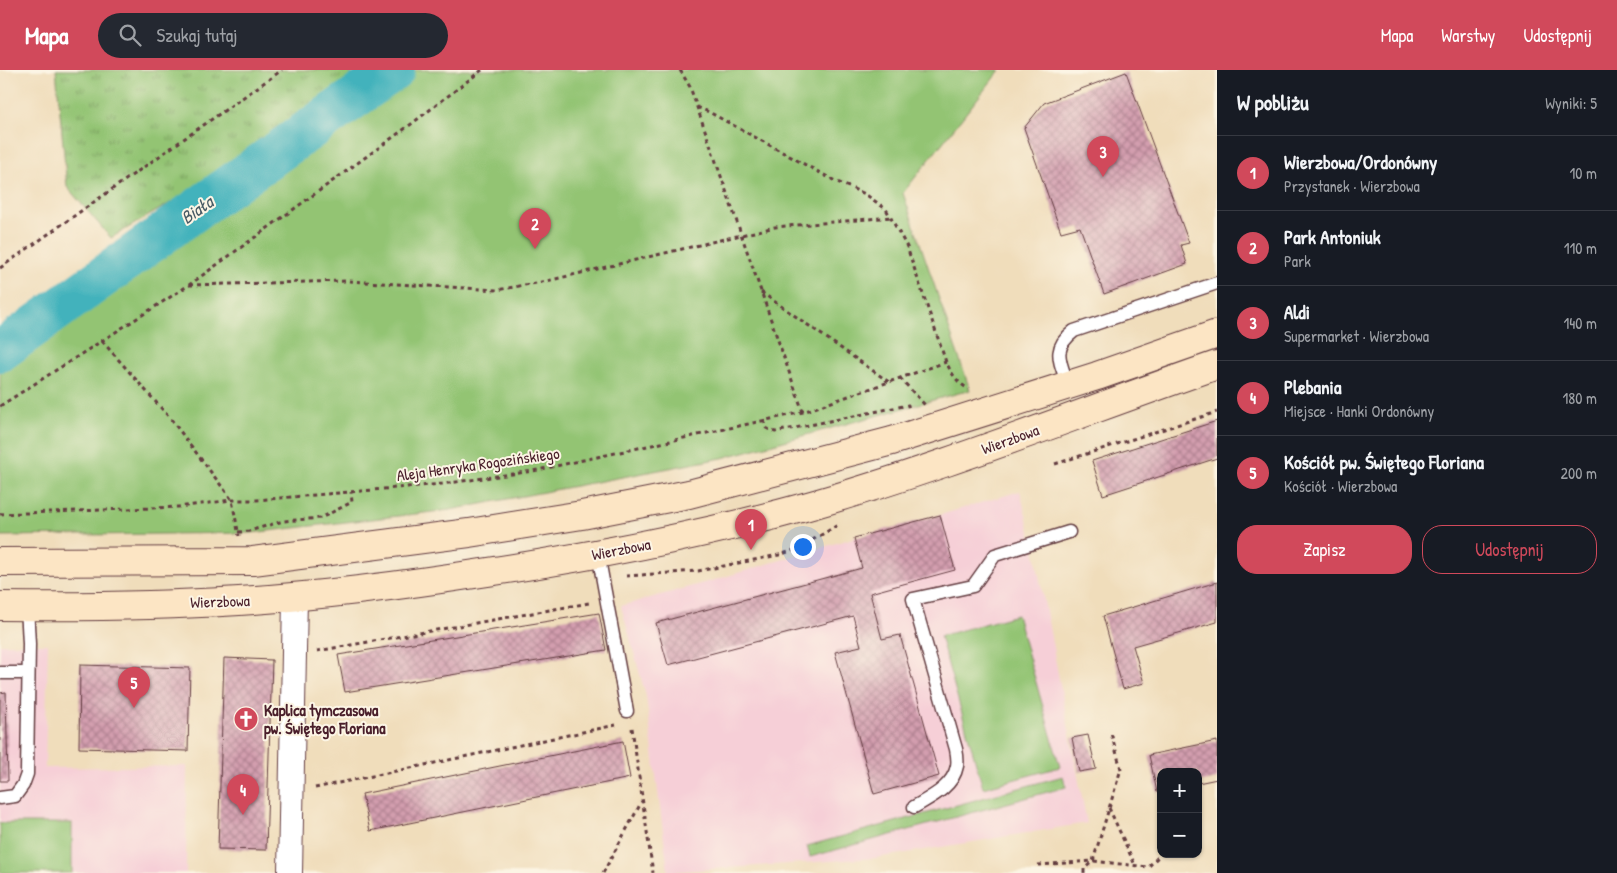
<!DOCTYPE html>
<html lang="pl">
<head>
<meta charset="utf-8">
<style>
  :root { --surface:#171b24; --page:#242831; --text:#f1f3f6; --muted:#9ea1a6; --line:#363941; --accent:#d1495b }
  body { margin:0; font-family:"Patrick Hand",sans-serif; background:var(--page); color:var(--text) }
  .controls { position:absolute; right:15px; bottom:15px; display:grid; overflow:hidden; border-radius:10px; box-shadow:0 1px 4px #0004 }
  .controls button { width:45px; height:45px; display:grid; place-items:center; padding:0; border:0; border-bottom:1px solid var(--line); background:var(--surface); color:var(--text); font:25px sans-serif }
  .you { position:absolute; left:802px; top:476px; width:18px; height:18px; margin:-12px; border:4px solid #fff; border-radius:50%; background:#1a73e8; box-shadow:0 0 0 8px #1a73e833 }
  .badge { display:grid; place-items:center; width:32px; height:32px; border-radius:50%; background:var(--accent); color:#fff; font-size:16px; font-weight:700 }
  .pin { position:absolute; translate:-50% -41px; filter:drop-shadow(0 1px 2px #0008) }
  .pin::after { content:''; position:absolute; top:26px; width:18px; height:15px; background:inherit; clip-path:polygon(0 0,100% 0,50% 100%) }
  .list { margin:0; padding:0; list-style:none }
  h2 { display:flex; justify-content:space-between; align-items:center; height:65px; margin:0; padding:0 20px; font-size:21px }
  h2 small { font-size:16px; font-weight:400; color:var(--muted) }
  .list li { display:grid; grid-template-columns:32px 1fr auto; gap:15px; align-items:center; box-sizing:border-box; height:75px; padding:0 20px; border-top:1px solid var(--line) }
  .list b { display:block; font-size:19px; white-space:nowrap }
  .list p { margin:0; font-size:16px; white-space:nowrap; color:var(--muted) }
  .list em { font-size:16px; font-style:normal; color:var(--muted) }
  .actions { display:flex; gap:10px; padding:15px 20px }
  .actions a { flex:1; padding:11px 0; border:1px solid var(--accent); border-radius:20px; text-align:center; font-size:18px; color:var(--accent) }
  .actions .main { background:var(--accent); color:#fff }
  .icon { flex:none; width:28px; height:28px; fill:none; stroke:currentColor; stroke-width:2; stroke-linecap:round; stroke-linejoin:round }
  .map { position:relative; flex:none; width:1217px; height:803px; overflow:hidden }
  header { display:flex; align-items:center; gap:30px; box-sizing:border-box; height:70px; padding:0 25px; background:var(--accent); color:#fff }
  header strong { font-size:24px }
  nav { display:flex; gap:28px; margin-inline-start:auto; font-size:18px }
  .search { width:350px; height:45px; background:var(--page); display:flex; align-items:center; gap:12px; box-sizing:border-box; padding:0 18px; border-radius:28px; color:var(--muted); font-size:19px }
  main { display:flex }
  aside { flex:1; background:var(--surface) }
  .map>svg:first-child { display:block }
  .built { fill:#f6cfd7 }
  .grass { fill:url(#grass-tufts); stroke:#6e724f }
  .green { fill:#93c473; stroke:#6e724f }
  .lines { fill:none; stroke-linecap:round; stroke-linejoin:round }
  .river { stroke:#43b2bc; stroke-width:42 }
  .building { fill:url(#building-cross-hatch) }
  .lane-casing { stroke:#633c41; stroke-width:15 }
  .street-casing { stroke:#633c41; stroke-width:26 }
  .secondary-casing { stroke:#633c41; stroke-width:30 }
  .path { stroke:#633c41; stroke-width:3; stroke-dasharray:4 4; stroke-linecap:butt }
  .lane { stroke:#fff; stroke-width:12 }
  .street { stroke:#fff; stroke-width:24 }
  .secondary { stroke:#fce5c4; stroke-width:28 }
  .labels { text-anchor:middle; stroke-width:4; stroke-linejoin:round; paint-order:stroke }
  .street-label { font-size:16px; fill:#4a1f2b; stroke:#fcf5e5 }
  .poi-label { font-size:16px; font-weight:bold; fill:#4a1f2b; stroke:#fcf5e5; text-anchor:start }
  .water-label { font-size:18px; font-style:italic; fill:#475a65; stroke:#fcf5e5 }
</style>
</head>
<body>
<header>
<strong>Mapa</strong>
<div class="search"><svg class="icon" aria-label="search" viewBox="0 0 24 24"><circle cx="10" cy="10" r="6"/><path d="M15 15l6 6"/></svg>Szukaj tutaj</div>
<nav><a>Mapa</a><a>Warstwy</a><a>Udostępnij</a></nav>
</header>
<main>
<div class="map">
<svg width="1217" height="803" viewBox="0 0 1217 803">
  <defs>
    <pattern id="grass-tufts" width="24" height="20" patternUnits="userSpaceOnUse" patternTransform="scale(1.25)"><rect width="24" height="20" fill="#93c473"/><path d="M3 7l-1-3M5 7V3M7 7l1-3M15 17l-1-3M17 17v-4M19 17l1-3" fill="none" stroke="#7a9f5f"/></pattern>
    <pattern id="building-cross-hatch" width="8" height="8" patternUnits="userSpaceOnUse" patternTransform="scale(1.25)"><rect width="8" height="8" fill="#d39eaf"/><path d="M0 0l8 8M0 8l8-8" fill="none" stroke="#ad808f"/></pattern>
  </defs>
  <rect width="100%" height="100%" fill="#fcf5e5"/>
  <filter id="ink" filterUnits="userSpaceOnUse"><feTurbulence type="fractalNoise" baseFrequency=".02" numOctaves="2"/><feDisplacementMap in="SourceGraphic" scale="10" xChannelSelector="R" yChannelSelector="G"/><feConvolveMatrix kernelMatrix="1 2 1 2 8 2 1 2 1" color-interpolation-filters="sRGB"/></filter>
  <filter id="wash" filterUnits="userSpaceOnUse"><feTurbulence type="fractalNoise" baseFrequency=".0096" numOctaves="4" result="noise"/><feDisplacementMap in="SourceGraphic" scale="20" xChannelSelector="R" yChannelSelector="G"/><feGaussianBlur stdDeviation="1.12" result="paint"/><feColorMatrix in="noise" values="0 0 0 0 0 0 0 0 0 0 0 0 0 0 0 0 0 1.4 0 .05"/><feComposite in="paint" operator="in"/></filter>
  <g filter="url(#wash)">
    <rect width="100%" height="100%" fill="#f0ddbb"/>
    <g class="built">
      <polygon points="1020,421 1033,474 1087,753 876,788 668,802 646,626 621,536 718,509 853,468 940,445"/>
      <polygon points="0,574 48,574 45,698 187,696 186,803 0,803"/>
    </g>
    <polygon class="grass" points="56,0 349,0 361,20 111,168 67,117"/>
    <g class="green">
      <polygon points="411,0 1000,0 903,123 970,320 722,388 450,440 251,463 0,466 0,283 76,235 219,123"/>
      <polygon points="1017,545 1060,697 983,718 940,566"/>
      <polygon points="1063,706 1066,717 810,787 807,776"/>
      <rect x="0" y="753" width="72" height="50"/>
    </g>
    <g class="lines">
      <polyline class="river" points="0,281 218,124 394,0"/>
    </g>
    <g id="blocks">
      <g class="building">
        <polygon points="1126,2 1189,173 1181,175 1187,194 1104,224 1080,157 1061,162 1024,58 1044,33"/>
        <polygon points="1217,351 1217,388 1103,425 1092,391"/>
        <polygon points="940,445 955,500 870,523 882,569 900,565 939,706 874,724 835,582 861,576 853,546 668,595 656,553 862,498 854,468"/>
        <polygon points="1217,512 1217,552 1133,576 1144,613 1123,619 1103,546"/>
        <polygon points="599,543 606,580 345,622 338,585"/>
        <polygon points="224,588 272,590 266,780 218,779"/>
        <polygon points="80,595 190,598 188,681 79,678"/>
        <polygon points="6,622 8,711 0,711 0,623"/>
        <polygon points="1088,665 1096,699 1079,702 1072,668"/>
        <polygon points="623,671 630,708 370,761 362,724"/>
        <polygon points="1217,671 1217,709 1198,713 1198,702 1161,702 1161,721 1157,722 1149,685"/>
      </g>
    </g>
  </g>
  <g filter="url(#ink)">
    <use href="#blocks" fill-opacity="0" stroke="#633c41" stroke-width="1"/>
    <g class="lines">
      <defs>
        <g id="lane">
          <path d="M1068 315C1060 291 1051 279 1074 261L1217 213"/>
          <polyline points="598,484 627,641"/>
          <polyline points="0,603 28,603"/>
          <polyline points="0,728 15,726 23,715 27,704 29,574 27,536"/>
          <path d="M914 737C931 727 953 717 957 696 958 691 957 684 956 679L913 529 973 516 995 485 1069 462"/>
        </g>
        <polyline id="street" points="290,803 295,527"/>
        <g id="secondary">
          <polyline points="0,492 253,491 469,463 582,445 689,424 892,371 1097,306 1217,264"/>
          <path d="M0 536C79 537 159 536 239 531 322 526 405 515 488 502 593 486 699 466 801 438 943 398 1079 343 1217 295"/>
        </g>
      </defs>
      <use href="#lane" class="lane-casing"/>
      <use href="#street" class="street-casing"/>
      <use href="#secondary" class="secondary-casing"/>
      <g class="path">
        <polyline points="680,0 690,17 803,342"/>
        <path d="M697 37 709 42 835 111 865 124 886 139 907 177 946 292C952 304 957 313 969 319"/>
        <polyline points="0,198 282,0"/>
        <polyline points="189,215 347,211 497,220 547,211 775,157 892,147"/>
        <polyline points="761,222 889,312"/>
        <polyline points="102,271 170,348 232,430 239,466"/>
        <polyline points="900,308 925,335"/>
        <polyline points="0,336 189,215 410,55 482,0"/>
        <polyline points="764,350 766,358 775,362 908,335 909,340"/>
        <polyline points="1055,394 1217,342"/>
        <polyline points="0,444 178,437 232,430 257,430 442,414 533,401 803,342 946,292"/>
        <polyline points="238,462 249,461 283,451 321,448 352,432 351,422"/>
        <polyline points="626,506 698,501 779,485 797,479 838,455"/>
        <polyline points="317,581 589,533"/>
        <polyline points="632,658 653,803"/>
        <polyline points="315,718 616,655"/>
        <polyline points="1109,738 1135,795"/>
        <polyline points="1038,795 1093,791 1148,797 1161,784"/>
        <polyline points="603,803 642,731"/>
        <polyline points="1084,803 1084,799 1093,791 1121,699 1111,663"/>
      </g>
      <use href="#lane" class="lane"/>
      <use href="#street" class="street"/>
      <use href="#secondary" class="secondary"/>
    </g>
  </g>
  <defs>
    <symbol id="church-disc" viewBox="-11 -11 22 22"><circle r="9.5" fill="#d1495b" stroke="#fcf5e5"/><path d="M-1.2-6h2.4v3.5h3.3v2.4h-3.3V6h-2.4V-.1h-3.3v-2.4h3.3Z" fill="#fff"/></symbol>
  </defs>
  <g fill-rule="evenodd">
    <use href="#church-disc" x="232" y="635" width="28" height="28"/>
  </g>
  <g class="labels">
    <g class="street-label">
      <text transform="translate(1010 369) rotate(-20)" y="6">Wierzbowa</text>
      <text transform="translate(478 394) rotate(-8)" y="6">Aleja Henryka Rogozińskiego</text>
      <text transform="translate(621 479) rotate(-11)" y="6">Wierzbowa</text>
      <text transform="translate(220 531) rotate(-2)" y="6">Wierzbowa</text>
    </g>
    <g class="poi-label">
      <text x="264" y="646">Kaplica tymczasowa<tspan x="264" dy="18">pw. Świętego Floriana</tspan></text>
    </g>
    <g class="water-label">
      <text transform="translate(197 140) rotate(-35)" y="6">Biała</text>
    </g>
  </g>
</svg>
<div class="controls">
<button>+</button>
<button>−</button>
</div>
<div class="you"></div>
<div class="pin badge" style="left:751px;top:480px">1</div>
<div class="pin badge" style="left:535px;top:179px">2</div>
<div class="pin badge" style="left:1103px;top:107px">3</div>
<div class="pin badge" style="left:243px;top:745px">4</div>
<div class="pin badge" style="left:134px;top:638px">5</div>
</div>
<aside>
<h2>W pobliżu<small>Wyniki: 5</small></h2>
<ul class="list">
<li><span class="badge">1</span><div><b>Wierzbowa/Ordonówny</b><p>Przystanek · Wierzbowa</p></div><em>10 m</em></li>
<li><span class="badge">2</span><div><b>Park Antoniuk</b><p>Park</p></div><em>110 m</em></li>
<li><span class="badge">3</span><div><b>Aldi</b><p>Supermarket · Wierzbowa</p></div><em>140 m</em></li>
<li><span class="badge">4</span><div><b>Plebania</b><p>Miejsce · Hanki Ordonówny</p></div><em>180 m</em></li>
<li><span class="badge">5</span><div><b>Kościół pw. Świętego Floriana</b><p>Kościół · Wierzbowa</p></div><em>200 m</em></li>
</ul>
<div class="actions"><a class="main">Zapisz</a><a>Udostępnij</a></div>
</aside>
</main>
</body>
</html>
